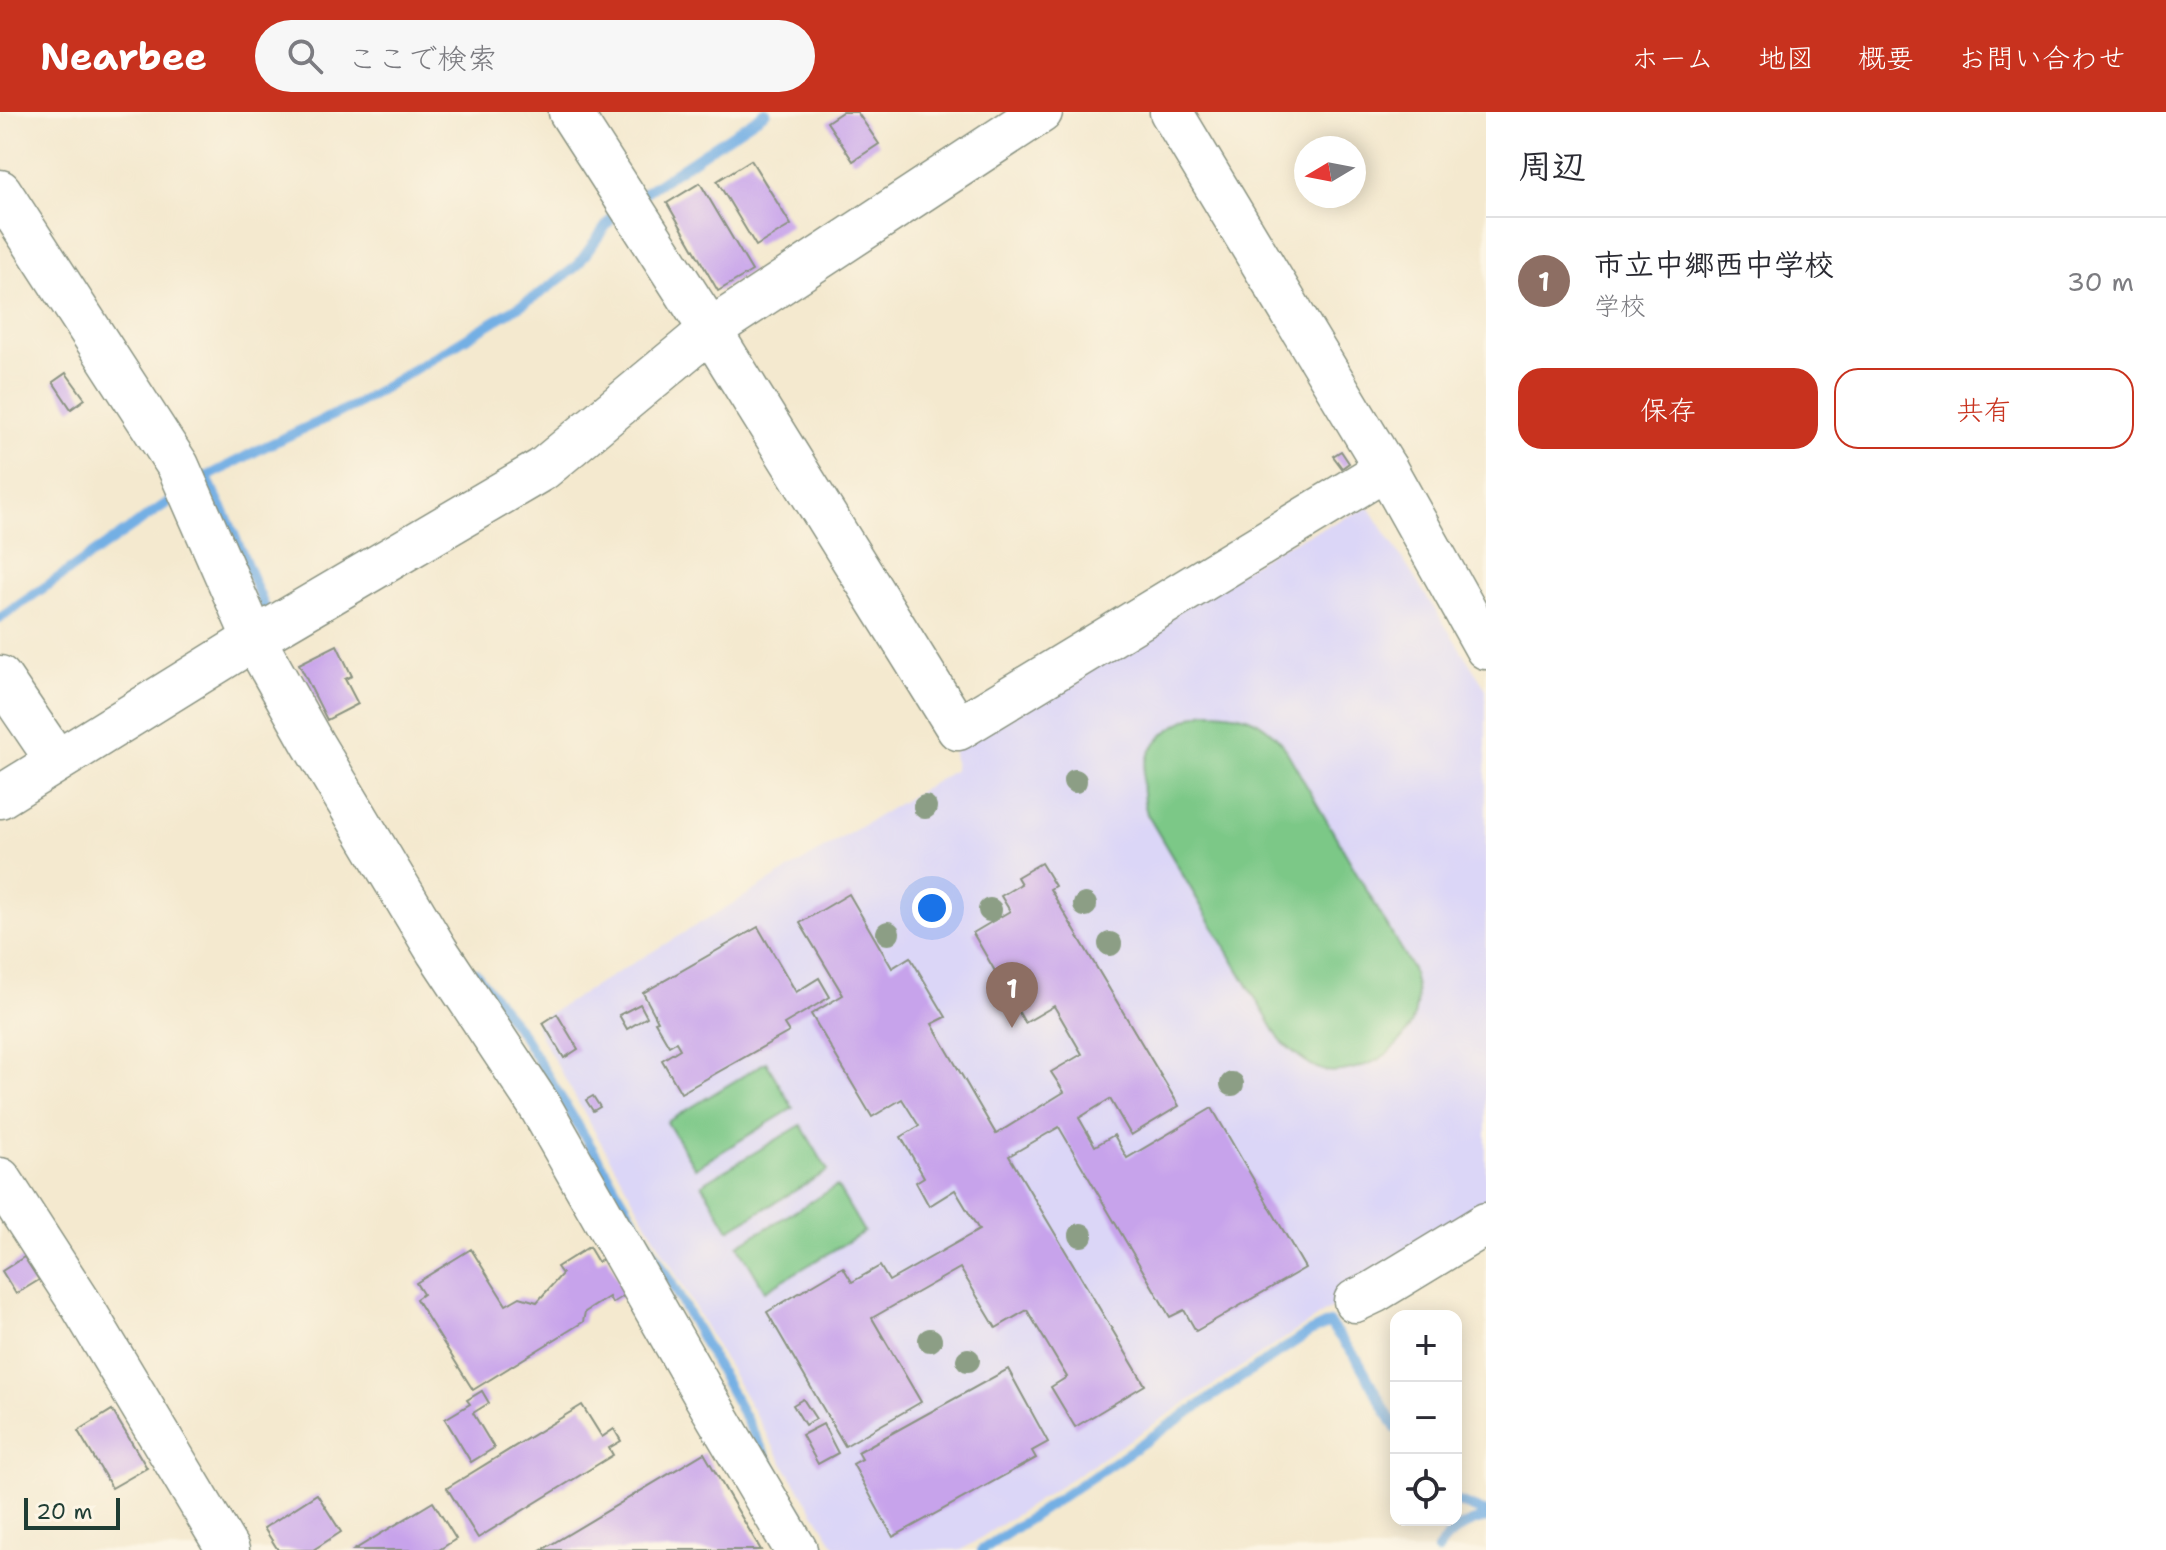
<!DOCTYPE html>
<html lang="ja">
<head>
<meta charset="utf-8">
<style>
  :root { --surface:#fff; --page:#f7f7f7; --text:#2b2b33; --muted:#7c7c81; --line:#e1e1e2; --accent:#c8321e }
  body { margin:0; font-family:"Shantell Sans","Klee One",sans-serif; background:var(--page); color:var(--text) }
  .controls { position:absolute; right:24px; bottom:24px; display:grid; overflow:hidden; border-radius:16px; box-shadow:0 4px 20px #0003 }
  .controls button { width:72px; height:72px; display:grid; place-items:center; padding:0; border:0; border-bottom:2px solid var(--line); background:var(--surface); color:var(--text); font:40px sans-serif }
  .compass { position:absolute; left:1294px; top:24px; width:72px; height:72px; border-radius:50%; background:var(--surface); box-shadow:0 4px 20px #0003; rotate:260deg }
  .scale { position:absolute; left:24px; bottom:20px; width:96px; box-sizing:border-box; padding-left:8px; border:4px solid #1f3d34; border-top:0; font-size:22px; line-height:28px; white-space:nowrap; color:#1f3d34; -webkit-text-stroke:6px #fcf5e5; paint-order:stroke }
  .you { position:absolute; left:932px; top:796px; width:28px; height:28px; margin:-20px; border:6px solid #fff; border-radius:50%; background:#1a73e8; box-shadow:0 0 0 12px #1a73e833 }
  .badge { display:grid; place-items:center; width:52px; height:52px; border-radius:50%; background:var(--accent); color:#fff; font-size:26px; font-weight:700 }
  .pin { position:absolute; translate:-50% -66px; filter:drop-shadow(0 2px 4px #0008) }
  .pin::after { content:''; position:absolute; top:42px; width:28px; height:24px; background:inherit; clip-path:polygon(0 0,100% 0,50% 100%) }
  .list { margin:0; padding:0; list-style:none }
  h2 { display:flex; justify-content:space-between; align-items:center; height:104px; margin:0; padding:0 32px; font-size:34px }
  h2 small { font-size:26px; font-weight:400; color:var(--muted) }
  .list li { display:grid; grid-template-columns:52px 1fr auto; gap:24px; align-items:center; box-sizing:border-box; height:128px; padding:0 32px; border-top:2px solid var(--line) }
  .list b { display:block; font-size:30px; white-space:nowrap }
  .list p { margin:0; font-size:26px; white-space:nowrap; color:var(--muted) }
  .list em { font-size:26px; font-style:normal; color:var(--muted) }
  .actions { display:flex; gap:16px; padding:24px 32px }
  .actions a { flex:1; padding:18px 0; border:2px solid var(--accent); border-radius:24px; text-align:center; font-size:28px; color:var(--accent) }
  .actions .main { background:var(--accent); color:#fff }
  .icon { flex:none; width:44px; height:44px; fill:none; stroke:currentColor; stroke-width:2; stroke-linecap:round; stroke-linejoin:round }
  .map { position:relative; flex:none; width:1486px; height:1438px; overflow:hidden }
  header { display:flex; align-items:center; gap:48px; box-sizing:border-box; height:112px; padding:0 40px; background:var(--accent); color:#fff }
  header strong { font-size:38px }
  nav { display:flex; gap:44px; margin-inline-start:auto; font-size:28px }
  .search { width:560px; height:72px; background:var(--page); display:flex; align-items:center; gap:20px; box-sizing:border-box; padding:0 28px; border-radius:44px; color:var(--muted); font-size:30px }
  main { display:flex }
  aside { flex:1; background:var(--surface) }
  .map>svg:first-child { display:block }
  .built { fill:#dbd6f7 }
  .green { fill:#7bc887; stroke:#4d825e; stroke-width:2 }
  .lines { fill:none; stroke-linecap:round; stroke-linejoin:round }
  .stream { stroke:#73afe4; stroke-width:10 }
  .building { fill:#c7a3eb }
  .minor-casing { stroke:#8a9382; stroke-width:45 }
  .minor { stroke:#fff; stroke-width:42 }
  .tree { fill:#8c9e85 }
</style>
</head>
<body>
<header>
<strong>Nearbee</strong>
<div class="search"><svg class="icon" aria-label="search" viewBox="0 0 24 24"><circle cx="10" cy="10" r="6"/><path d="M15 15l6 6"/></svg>ここで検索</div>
<nav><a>ホーム</a><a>地図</a><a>概要</a><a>お問い合わせ</a></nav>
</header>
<main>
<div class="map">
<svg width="1486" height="1438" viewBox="0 0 1486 1438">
  <rect width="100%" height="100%" fill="#fcf5e5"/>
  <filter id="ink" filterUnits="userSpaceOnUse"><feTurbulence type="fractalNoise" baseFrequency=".0125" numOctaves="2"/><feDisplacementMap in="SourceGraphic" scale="16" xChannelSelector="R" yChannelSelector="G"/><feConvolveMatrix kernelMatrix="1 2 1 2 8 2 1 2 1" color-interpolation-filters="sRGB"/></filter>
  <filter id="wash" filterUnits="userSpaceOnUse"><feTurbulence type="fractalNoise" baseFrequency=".006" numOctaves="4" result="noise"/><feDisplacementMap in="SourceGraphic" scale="32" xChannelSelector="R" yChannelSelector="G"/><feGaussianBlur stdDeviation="1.8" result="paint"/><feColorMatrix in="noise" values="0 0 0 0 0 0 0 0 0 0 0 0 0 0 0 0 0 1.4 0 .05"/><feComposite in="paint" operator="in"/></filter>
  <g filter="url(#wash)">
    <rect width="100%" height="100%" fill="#f4e9cf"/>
    <polygon class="built" points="1369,395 1486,577 1486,1098 1380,1164 962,1438 838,1438 784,1353 540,923 535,910 955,658 953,640 1279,436"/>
    <g class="green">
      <path d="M1206 600C1241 600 1259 605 1282 631L1412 857C1415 869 1418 881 1416 894 1413 923 1386 949 1359 955 1348 958 1333 962 1322 958 1306 952 1293 940 1280 928L1147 702C1132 649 1155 616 1206 600Z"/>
      <polygon points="766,950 793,996 695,1056 667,1010"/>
      <polygon points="801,1013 828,1059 729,1118 702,1072"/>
      <polygon points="837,1074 864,1120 765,1179 738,1133"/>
    </g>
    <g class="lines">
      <g class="stream">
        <polyline points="638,85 766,0"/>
        <polyline points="206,364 228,408 270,508"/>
        <polyline points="203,367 262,336 355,293 541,181 577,154 614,103 622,97"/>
        <polyline points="0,506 180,382"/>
        <polyline points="475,860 522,922 602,1053 672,1172 779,1368"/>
        <polyline points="1456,1389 1486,1401"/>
        <polyline points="793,1392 823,1438"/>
        <polyline points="982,1438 1308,1221 1329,1211 1357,1247 1396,1317"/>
        <path d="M1438 1438C1449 1421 1466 1410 1486 1406"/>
      </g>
    </g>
    <g id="blocks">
      <g class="building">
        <polygon points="842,0 857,0 879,32 853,49 827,10"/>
        <polygon points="751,48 791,113 756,134 717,69"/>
        <polygon points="700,71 752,159 718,179 667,91"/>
        <polygon points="66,261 85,287 71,297 53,270"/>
        <polygon points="1341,339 1349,351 1342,356 1333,344"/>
        <polygon points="337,533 352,564 345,567 358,592 327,608 299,552"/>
        <polygon points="1041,751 1055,774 1050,777 1179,994 1131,1023 1110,987 1079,1006 1095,1034 1114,1023 1127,1046 1212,996 1305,1156 1196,1219 1184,1198 1170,1205 1059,1015 1009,1044 1145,1273 1075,1315 1051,1275 1067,1265 1027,1198 996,1216 960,1156 872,1206 921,1290 845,1334 767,1200 843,1155 852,1170 880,1154 889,1169 979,1118 955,1078 929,1094 916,1070 924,1065 901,1025 919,1014 902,987 872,1005 811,902 843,883 800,811 849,782 892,856 910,845 946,905 932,912 996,1022 1064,980 1051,960 1082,942 1054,894 1025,911 973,821 1010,799 1001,784 1021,772 1017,765"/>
        <polygon points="758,815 796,880 819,866 830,885 784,912 789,920 681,981 662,948 680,937 676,930 669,934 655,910 658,909 643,881"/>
        <polygon points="640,892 647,905 627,917 619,903"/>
        <polygon points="557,902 578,937 564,946 543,911"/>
        <polygon points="593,984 600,995 593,999 586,988"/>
        <polygon points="589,1135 598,1150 607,1144 625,1183 612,1191 609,1185 585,1200 583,1210 473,1278 416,1187 423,1182 416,1171 471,1137 506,1193 520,1185 537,1190 562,1162 557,1155"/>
        <polygon points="24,1145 39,1168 16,1182 2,1159"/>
        <polygon points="1008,1257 1048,1330 1032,1339 1036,1346 893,1425 853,1352 862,1347 858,1340"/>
        <polygon points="482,1279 489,1291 473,1301 494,1336 471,1350 445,1307 470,1292 467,1288"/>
        <polygon points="803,1287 816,1307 805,1313 793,1293"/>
        <polygon points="582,1293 602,1325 614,1317 621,1329 609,1336 613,1343 478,1426 447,1376"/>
        <polygon points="112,1298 147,1356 112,1376 78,1319"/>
        <polygon points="823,1312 838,1341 818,1352 802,1323"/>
        <polygon points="704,1341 761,1438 542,1438"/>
        <polygon points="317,1382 341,1420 313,1438 278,1438 264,1416"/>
        <polygon points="433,1390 456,1427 439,1438 354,1438"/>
      </g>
    </g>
  </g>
  <g filter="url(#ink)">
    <use href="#blocks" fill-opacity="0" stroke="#8a9382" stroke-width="2"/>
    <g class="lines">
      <defs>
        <g id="minor">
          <polyline points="570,0 710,218 958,617 1386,357"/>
          <polyline points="1171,0 1386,357 1486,536"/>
          <polyline points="0,79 178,354 254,527 313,632 437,839 541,996 705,1284 796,1438"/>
          <polyline points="0,565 57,649"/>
          <polyline points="0,685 254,527 543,357 710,218 1041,0"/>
          <polyline points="0,1067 82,1194 228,1438"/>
          <polyline points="1355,1189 1374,1180 1486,1112"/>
        </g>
      </defs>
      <use href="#minor" class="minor-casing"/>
      <use href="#minor" class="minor"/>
    </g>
    <g class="tree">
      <circle cx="1075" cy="669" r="12"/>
      <circle cx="925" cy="695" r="12"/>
      <circle cx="1085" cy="793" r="12"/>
      <circle cx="990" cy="798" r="12"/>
      <circle cx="888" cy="821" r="12"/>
      <circle cx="1110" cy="832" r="12"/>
      <circle cx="1232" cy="972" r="12"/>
      <circle cx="1081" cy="1123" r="12"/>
      <circle cx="930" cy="1228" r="12"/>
      <circle cx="968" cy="1248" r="12"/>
    </g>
  </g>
</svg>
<div class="controls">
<button>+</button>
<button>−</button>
<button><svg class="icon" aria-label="locate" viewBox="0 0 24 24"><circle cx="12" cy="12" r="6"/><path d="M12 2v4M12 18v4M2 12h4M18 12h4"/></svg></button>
</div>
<svg class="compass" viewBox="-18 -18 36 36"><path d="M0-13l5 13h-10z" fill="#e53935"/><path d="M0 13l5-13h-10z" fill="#7c7c81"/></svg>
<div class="scale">20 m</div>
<div class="you"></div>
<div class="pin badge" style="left:1012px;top:916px;background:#8d6e63">1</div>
</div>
<aside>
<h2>周辺<small></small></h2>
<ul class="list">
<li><span class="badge" style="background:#8d6e63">1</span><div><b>市立中郷西中学校</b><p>学校</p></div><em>30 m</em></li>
</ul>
<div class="actions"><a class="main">保存</a><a>共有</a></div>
</aside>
</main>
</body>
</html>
